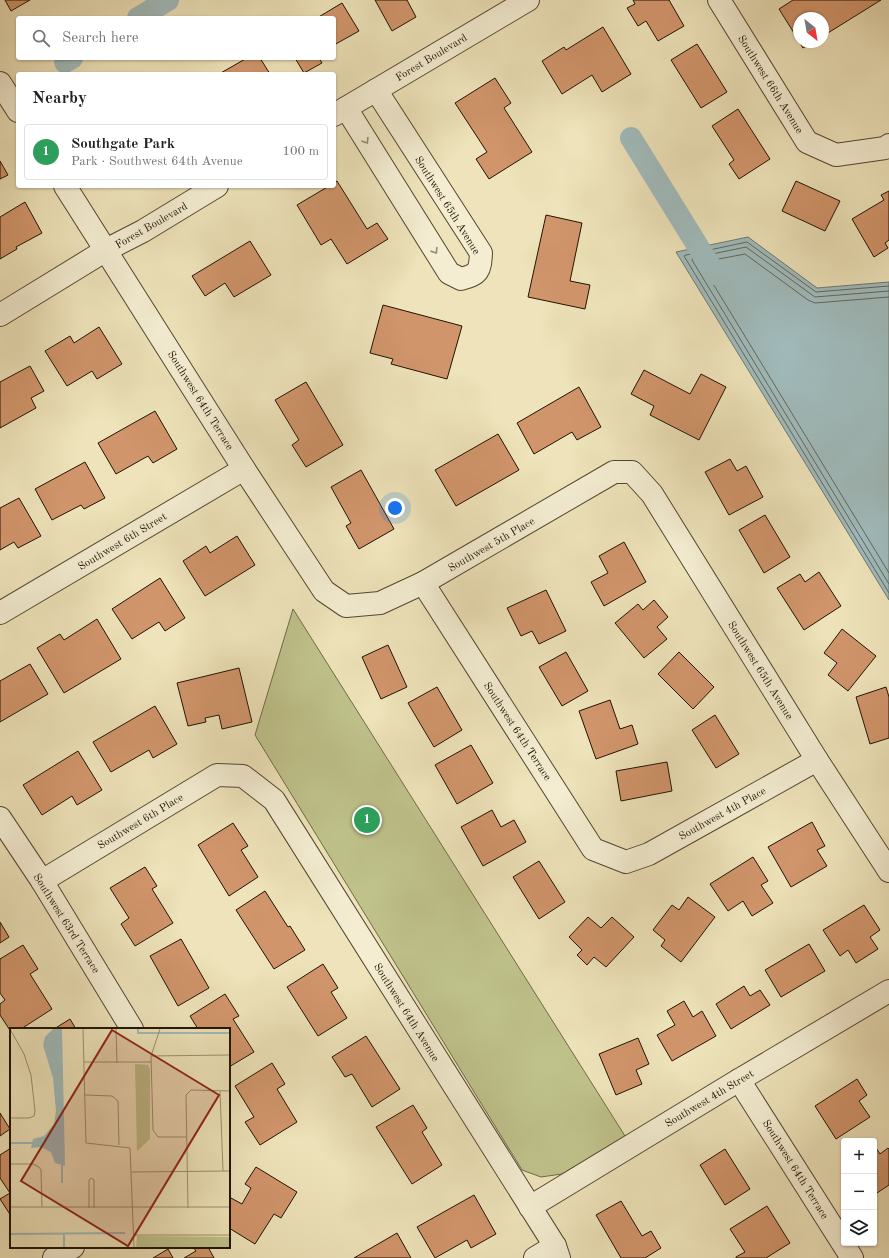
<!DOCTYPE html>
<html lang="en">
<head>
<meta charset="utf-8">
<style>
  :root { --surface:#fff; --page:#f6f6f6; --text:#222; --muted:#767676; --line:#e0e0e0; --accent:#0f766e }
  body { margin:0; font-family:"Old Standard TT",serif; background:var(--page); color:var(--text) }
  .controls { position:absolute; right:12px; bottom:12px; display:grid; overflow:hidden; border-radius:4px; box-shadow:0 1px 3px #0004 }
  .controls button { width:36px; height:36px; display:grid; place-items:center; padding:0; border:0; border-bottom:1px solid var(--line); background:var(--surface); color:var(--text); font:20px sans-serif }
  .compass { position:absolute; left:793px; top:12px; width:36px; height:36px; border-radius:50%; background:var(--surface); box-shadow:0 1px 3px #0004; rotate:149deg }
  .you { position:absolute; left:395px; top:508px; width:14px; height:14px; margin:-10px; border:3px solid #fff; border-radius:50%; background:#1a73e8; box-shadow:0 0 0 6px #1a73e833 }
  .badge { display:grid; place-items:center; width:26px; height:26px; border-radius:50%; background:var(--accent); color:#fff; font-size:13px; font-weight:700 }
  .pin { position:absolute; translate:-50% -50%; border:2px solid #fff; box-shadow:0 1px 4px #0006 }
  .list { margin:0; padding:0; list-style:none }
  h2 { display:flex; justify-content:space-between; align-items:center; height:52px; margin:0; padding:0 16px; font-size:17px }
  h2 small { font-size:13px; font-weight:400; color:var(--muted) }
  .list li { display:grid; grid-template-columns:26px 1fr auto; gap:12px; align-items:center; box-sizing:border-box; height:56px; margin:0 8px 8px; padding:0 8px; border:1px solid var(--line); border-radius:4px }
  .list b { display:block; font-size:15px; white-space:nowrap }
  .list p { margin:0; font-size:13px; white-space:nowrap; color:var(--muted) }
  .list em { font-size:13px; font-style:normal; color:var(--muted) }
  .icon { flex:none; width:22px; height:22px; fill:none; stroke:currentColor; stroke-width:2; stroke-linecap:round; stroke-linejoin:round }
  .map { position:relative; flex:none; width:889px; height:1258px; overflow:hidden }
  .search { position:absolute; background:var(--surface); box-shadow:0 1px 3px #0004; left:16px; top:16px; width:320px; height:44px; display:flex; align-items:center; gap:10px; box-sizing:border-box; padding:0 14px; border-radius:4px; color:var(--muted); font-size:15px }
  .panel { position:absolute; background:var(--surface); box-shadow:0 1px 3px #0004; left:16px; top:72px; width:320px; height:116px; border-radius:4px }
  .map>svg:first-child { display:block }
  .green { fill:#bfc28b; stroke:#706a46 }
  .water { fill:#a0bbbc; stroke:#6d7872 }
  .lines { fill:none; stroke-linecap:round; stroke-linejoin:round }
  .shore { stroke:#60675f; stroke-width:1 }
  .canal { stroke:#a0bbbc; stroke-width:22 }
  .building { fill:#d1956b; stroke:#211302 }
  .minor-casing { stroke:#544730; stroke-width:24 }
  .minor { stroke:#f4edd2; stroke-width:22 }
  .oneway { stroke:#958b74 }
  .labels { text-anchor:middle; stroke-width:4; stroke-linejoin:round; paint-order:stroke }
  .street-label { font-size:11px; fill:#211302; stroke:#f4edd2 }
  .inset-river { fill:none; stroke:#a0bbbc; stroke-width:2 }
  .inset-road { fill:none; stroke:#9c9070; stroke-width:1 }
  .view { fill:#8f2418; fill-opacity:0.15; stroke:#8f2418; stroke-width:2 }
  .inset-edge { fill:none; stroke:#211302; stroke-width:2 }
</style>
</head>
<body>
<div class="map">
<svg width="889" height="1258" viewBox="0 0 889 1258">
  <rect width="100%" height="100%" fill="#eee3ba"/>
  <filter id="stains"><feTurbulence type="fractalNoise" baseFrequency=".005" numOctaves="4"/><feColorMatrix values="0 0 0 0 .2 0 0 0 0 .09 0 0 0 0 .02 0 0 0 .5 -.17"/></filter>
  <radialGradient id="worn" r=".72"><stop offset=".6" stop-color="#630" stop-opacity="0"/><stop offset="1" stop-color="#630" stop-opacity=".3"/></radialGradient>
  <polygon class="green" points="293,609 625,1136 562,1174 541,1177 522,1170 255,735"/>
  <polygon class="water" points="748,237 817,288 889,282 889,600 676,252"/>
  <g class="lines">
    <g class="shore">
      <polyline points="889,286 816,292 747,242 686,255 684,256 889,593"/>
      <polyline points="889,291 815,297 746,247 693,258 692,260 889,584"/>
      <polyline points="889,297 815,303 808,300 745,254 703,262 701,264 889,573"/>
    </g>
    <g class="canal">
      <polyline points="138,18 168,0"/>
      <polyline points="65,62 72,58"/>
      <polyline points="631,138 715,274"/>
    </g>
  </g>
  <g class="building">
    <polygon points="5,0 30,0 11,11"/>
    <polygon points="375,0 407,0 416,17 392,31"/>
    <polygon points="633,0 669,0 684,26 658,41 646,21 638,26 627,8 635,4"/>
    <polygon points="793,0 881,0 823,36 823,18 799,18 799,41 779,9"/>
    <polygon points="342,3 359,31 334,45 334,18 317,18"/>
    <polygon points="603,27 631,74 602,92 592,75 562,94 542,61 564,47 566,50"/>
    <polygon points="799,42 813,42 803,48"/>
    <polygon points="697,44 727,92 701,108 671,60"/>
    <polygon points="247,58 260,58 270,74 219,74"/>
    <polygon points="295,58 319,58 322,63 304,73"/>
    <polygon points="495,78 511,103 504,108 532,152 489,179 476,159 487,152 455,103"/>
    <polygon points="738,109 770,159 739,179 729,164 734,160 712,126"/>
    <polygon points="0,161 8,175 0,179"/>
    <polygon points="337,181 367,229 377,223 388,239 347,264 331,239 321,245 297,205 329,186 334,186 334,183"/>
    <polygon points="796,181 840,201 825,231 782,211"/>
    <polygon points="889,191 889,240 885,243 888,248 874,257 852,219 884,200 881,195"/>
    <polygon points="25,202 42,233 16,247 17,249 0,259 0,217"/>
    <polygon points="546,215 582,223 570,281 590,285 585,309 528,297"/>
    <polygon points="250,241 271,275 234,297 225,283 205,296 192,276"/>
    <polygon points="383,305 462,326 447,379 391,364 393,359 370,353"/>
    <polygon points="99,327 122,364 97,379 92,371 67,386 45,351 70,336 74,343"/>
    <polygon points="30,366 44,391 31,398 36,408 0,428 0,382"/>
    <polygon points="644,370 690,394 701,374 726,387 699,440 650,415 654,406 631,394"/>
    <polygon points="306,382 343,445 306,467 292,445 299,440 275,400"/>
    <polygon points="579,387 601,427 577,440 572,432 534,454 517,423"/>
    <polygon points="155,411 177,449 153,463 148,456 116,474 98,443"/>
    <polygon points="498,434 519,470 456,506 435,470"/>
    <polygon points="730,459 737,471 746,466 763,497 729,515 705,472"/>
    <polygon points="85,462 105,498 84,509 81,505 52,520 35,489"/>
    <polygon points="361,470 394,529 359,549 346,526 351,523 331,487"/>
    <polygon points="19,498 41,536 18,548 14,542 0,550 0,508"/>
    <polygon points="765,515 790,557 764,573 739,530"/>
    <polygon points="237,536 255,565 205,596 183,561 206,546 210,553"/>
    <polygon points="624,542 646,582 604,606 591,582 608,573 599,556"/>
    <polygon points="819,572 841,606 804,630 777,588 800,574 805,582"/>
    <polygon points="160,578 185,618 165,631 159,622 132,639 112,609"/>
    <polygon points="546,590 566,631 539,644 532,631 521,636 507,608"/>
    <polygon points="654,600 668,617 657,627 667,639 644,658 615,623 638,604 643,610"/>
    <polygon points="97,619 121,659 64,693 37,648 60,634 64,640"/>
    <polygon points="842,629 876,656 848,691 828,675 837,663 824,653"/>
    <polygon points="388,645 407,687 381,699 362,657"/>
    <polygon points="566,652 588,691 562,706 539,667"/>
    <polygon points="679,652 714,687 693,709 658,674"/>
    <polygon points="30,664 48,694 0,722 0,681"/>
    <polygon points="239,668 252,722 222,729 219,715 205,718 206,722 188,726 177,683"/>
    <polygon points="437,687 462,730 434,747 408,703"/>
    <polygon points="886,687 889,697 889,738 870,744 856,697"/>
    <polygon points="610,700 620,729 632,725 638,744 596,759 579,711"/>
    <polygon points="155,706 177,744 153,758 149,750 111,772 93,742"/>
    <polygon points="715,715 739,754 716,768 692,730"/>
    <polygon points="471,745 493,783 457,804 435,765"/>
    <polygon points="78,751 102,790 77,805 72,796 42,815 23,785"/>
    <polygon points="667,762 672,791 621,801 616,771"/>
    <polygon points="492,810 501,827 514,820 526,842 483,866 461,827"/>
    <polygon points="812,822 825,846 817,850 827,866 791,887 768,847"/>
    <polygon points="233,823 248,846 241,850 258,877 229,896 198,845"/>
    <polygon points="753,857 768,881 761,885 773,903 752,916 743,901 728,911 710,884"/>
    <polygon points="539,861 565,902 539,919 513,877"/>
    <polygon points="145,867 157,886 152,889 173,923 135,946 121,924 129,918 110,888"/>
    <polygon points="265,891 288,927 290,926 305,950 274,969 236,910"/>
    <polygon points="688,897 715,917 681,962 661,946 665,940 653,930 672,905 679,910"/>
    <polygon points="864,905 880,930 870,937 878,949 856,963 848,950 840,956 823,930"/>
    <polygon points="588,917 601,928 612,917 634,937 606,967 594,957 587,965 577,955 582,950 569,937"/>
    <polygon points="0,922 9,937 0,943"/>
    <polygon points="181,939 209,988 178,1006 150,956"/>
    <polygon points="809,944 825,971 781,997 765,970"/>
    <polygon points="23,945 38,969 30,974 52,1009 21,1029 11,1029 11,1032 0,1015 0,1004 5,1000 0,993 0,959"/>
    <polygon points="323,964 338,988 331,992 347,1018 318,1036 287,987"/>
    <polygon points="744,986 750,996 760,990 770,1005 731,1029 716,1004"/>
    <polygon points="225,994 239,1016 233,1019 254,1052 229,1067 229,1029 198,1029 190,1016"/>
    <polygon points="684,1001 693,1017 702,1011 716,1036 672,1061 657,1035 675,1025 667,1011"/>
    <polygon points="70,1019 76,1029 54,1029"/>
    <polygon points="366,1036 400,1089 372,1107 352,1074 345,1077 332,1057"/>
    <polygon points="638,1038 649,1064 636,1070 642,1084 616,1095 599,1054"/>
    <polygon points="272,1063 285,1084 277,1089 297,1122 260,1145 245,1122 254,1117 235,1086"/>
    <polygon points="857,1079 867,1095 859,1101 870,1117 836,1139 815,1106"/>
    <polygon points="413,1105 427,1128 422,1132 442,1165 412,1184 376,1127"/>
    <polygon points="0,1113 10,1129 0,1136"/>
    <polygon points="874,1145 880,1154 888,1148 889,1149 889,1185 874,1195"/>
    <polygon points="11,1148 11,1216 0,1199 10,1193 0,1178 0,1155"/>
    <polygon points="725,1149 750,1189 725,1205 700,1165"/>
    <polygon points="256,1167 297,1192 281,1218 274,1214 255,1244 229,1228 229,1201 231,1198 242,1204 251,1188 245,1184"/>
    <polygon points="474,1195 496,1234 471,1248 467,1240 435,1258 417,1227"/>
    <polygon points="621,1201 642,1236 651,1231 661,1248 645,1258 621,1258 596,1215"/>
    <polygon points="767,1206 790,1243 766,1258 736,1258 736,1257 745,1252 730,1229"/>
    <polygon points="397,1233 411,1258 354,1258"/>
    <polygon points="193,1247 208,1247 214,1258 184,1258 196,1251"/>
    <polygon points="168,1249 173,1258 153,1258"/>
  </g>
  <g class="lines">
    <defs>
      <g id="minor">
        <polyline points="719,0 807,142 836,155 885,148 889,145"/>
        <polyline points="0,83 18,111"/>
        <path d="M346 108 449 273 461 279C479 274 480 271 481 253L376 90"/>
        <polyline points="334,115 528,0"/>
        <polyline points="65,186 244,469 324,591 346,606 380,603 423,583 614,472 632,472 652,494 817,760 889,871"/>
        <polyline points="0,315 106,250 143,231 217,186"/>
        <polyline points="423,583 593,849 626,862 649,854 817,760"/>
        <polyline points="0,613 244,469"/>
        <polyline points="0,818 42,881 132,1029"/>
        <polyline points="42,881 217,775 243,776 274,800 555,1246 559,1258"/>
        <polyline points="739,1080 852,1258"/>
        <polyline points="530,1207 739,1080 889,991"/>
        <polyline points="54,1258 73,1247"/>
        <polyline points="535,1258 555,1246"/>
      </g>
    </defs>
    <use href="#minor" class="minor-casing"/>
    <use href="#minor" class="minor"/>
  </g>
  <defs><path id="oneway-chevron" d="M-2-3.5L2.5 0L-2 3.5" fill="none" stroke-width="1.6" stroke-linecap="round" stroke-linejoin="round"/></defs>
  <g class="oneway">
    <use href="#oneway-chevron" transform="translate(366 141) rotate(58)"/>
    <use href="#oneway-chevron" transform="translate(435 251) rotate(58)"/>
  </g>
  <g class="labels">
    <g class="street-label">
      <text transform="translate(431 57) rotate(-31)" y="4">Forest Boulevard</text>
      <text transform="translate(771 84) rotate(58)" y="4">Southwest 66th Avenue</text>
      <text transform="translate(448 205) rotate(58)" y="4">Southwest 65th Avenue</text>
      <text transform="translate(151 225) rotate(-30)" y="4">Forest Boulevard</text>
      <text transform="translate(201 400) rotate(58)" y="4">Southwest 64th Terrace</text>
      <text transform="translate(122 541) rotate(-31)" y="4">Southwest 6th Street</text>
      <text transform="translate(491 544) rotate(-30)" y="4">Southwest 5th Place</text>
      <text transform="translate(761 670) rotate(58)" y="4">Southwest 65th Avenue</text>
      <text transform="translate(518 731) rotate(57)" y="4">Southwest 64th Terrace</text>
      <text transform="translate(722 813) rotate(-29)" y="4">Southwest 4th Place</text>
      <text transform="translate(140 821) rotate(-31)" y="4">Southwest 6th Place</text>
      <text transform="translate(67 923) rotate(58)" y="4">Southwest 63rd Terrace</text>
      <text transform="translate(407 1012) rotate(58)" y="4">Southwest 64th Avenue</text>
      <text transform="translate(709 1098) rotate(-31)" y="4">Southwest 4th Street</text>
      <text transform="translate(796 1169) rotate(58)" y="4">Southwest 64th Terrace</text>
    </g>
  </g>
  <g transform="translate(10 1028)">
    <rect width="220" height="220" fill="#eee3ba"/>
    <path d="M125 36 138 37 140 42V111L127 123ZM127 208 220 209V219H126Z" fill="#bfc28b"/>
    <path d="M43 1H52L55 138 45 135 41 124 31 119 21 120 23 111 34 108 44 96 46 83 43 50 33 17 35 9Z" fill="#a0bbbc"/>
    <path class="inset-river" d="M128 1V5H220M0 115H26M52 134V155M0 206 115 205M54 219V205"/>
    <path class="inset-road" d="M0 1 14 26 21 47 25 83 24 88 19 90H0M73 1 76 115 120 120 124 219M106 1 107 35M150 1 141 28 143 102 148 109H176M141 28 220 27M74 34H141M210 63 213 143M75 67 102 68 108 73 109 117M0 136H23L29 139 31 142 32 179M122 144 220 143M0 179H220M79 180V152L81 150 84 152V180M178 180 176 67 181 62 220 63M124 207H220"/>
    <path class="view" d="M102 2 209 67 118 218 11 153Z"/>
    <rect width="220" height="220" class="inset-edge"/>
  </g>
  <rect width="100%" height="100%" filter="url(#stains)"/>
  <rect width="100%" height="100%" fill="url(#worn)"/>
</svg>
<div class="controls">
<button>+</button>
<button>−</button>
<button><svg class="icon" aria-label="layers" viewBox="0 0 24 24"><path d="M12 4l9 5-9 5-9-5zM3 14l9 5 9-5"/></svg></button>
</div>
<svg class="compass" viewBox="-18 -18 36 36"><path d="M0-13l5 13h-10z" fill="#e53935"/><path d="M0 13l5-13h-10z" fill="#767676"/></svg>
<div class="you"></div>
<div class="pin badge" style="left:367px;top:820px;background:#2e9e5b">1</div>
<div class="search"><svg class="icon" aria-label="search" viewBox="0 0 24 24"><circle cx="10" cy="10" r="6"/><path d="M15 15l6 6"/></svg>Search here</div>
<section class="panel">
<h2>Nearby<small></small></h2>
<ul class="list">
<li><span class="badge" style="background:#2e9e5b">1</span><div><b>Southgate Park</b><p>Park · Southwest 64th Avenue</p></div><em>100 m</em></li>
</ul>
</section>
</div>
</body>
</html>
